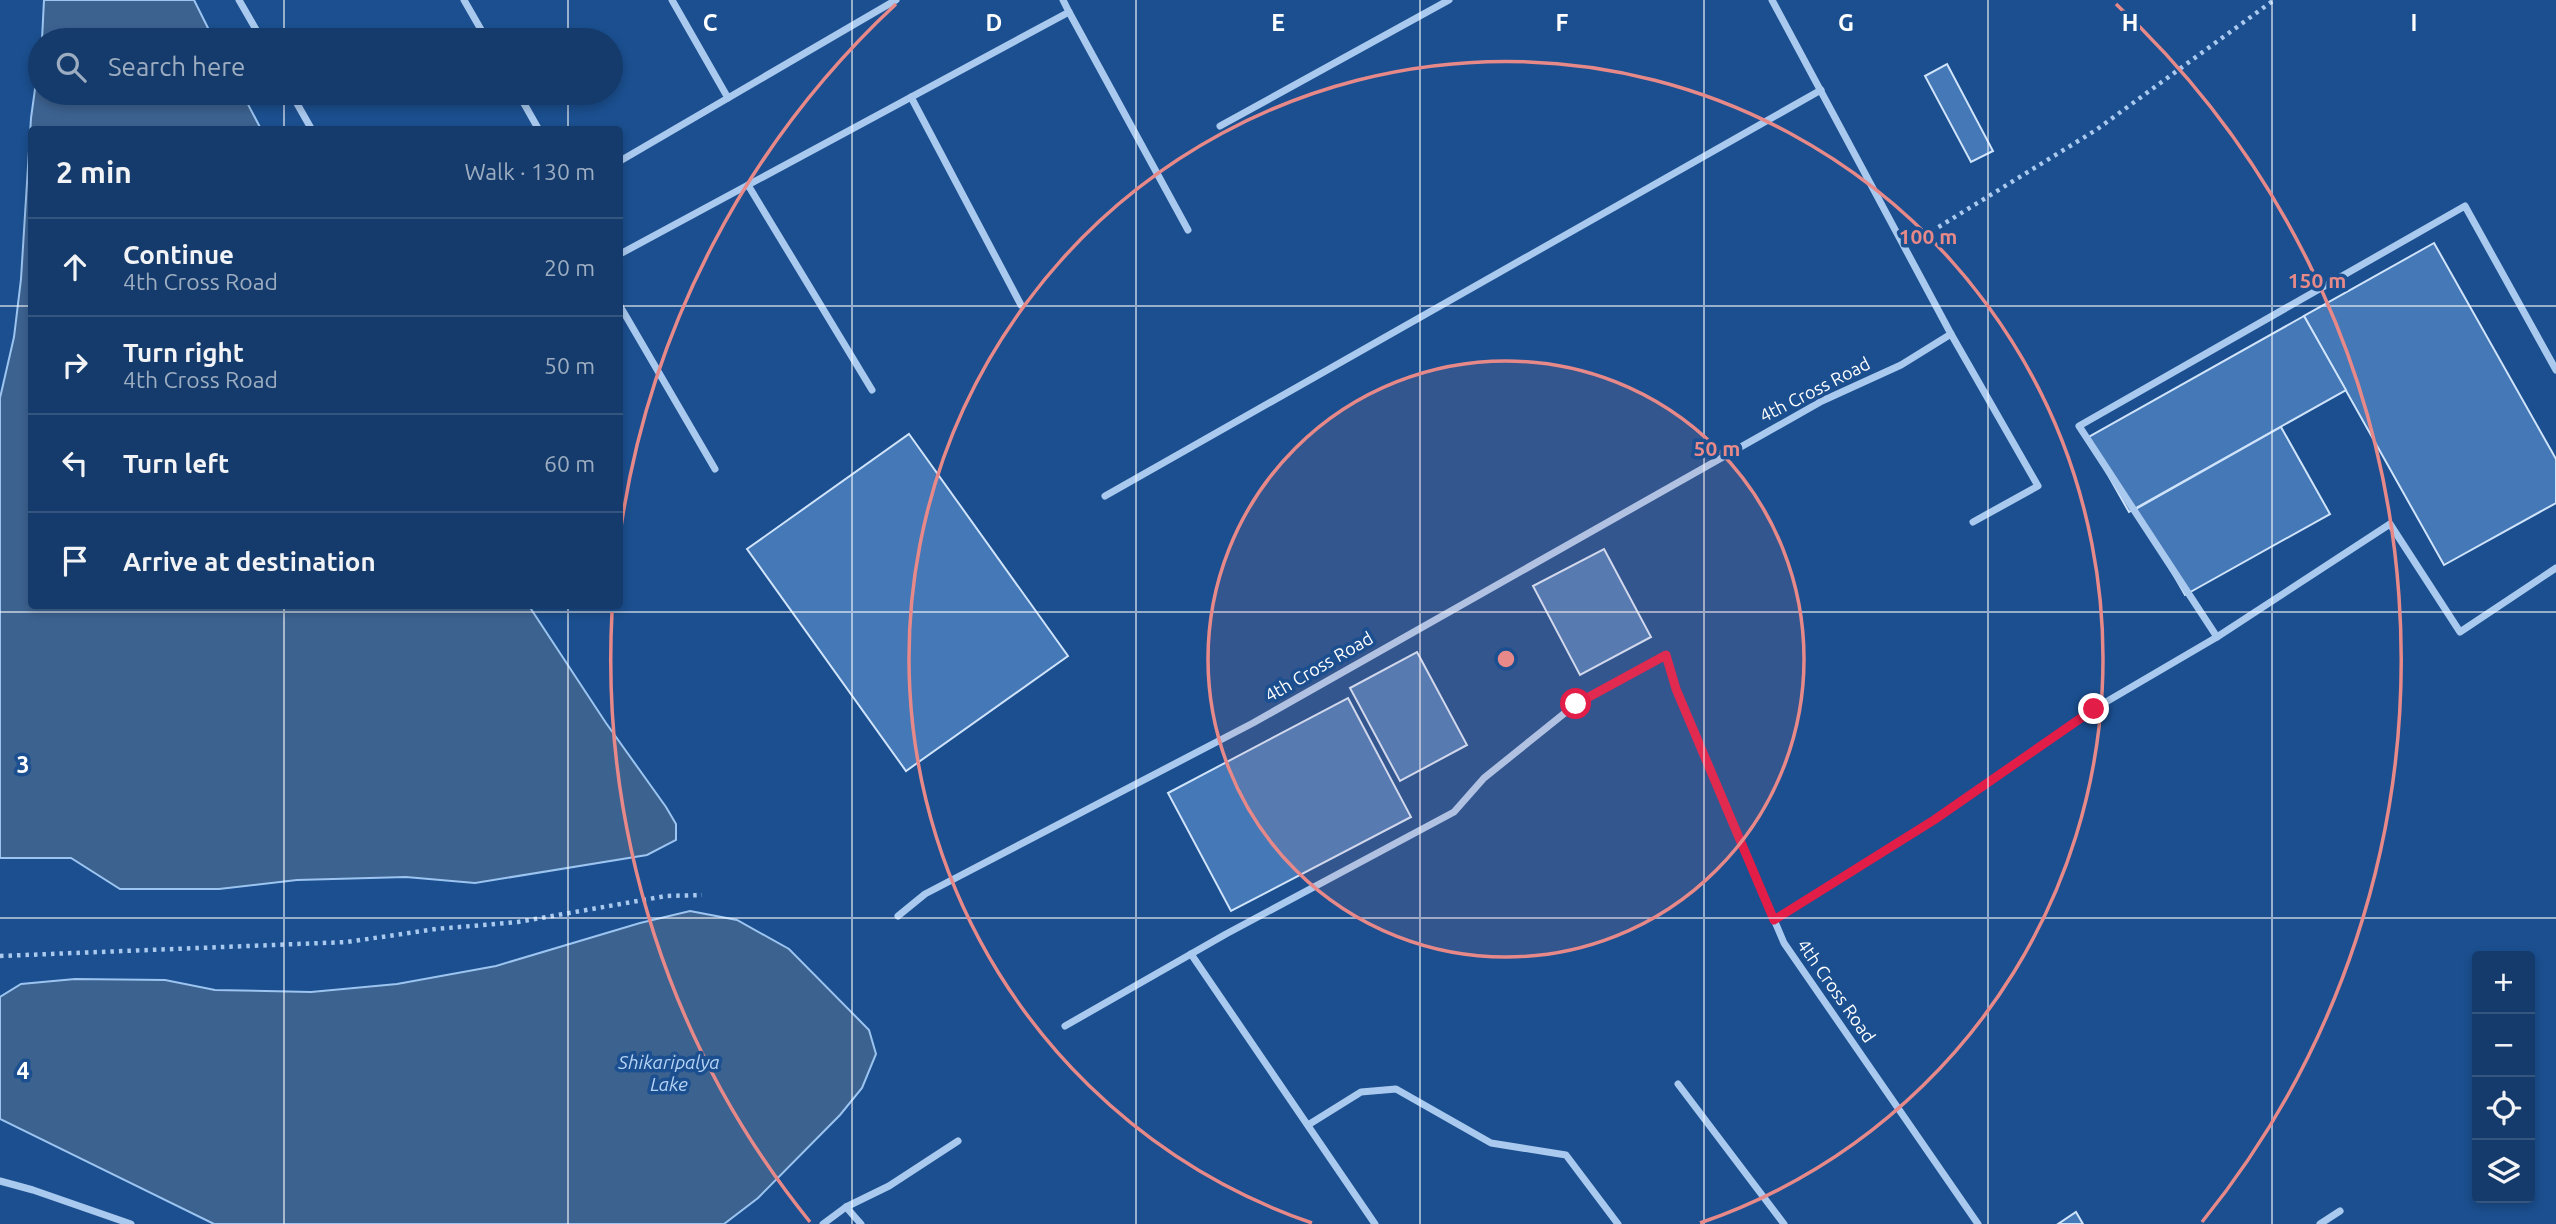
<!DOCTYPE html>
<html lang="en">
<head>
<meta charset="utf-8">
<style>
  :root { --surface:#143b6b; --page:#214673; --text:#f1f3f6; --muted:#9dadc1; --line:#33557e }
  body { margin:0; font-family:Ubuntu,sans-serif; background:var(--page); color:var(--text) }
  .controls { position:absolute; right:21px; bottom:21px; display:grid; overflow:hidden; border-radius:7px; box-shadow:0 4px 10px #0003 }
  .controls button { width:63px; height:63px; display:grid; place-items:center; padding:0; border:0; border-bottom:2px solid var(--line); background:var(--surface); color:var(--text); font:35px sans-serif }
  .stop { position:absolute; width:21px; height:21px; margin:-16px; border:5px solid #e11d48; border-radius:50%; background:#fff }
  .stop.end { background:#e11d48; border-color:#fff; box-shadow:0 2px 7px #0008 }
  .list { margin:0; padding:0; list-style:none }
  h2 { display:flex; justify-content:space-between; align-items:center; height:91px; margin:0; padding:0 28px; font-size:30px }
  h2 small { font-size:23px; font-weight:400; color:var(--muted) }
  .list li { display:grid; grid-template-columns:46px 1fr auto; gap:21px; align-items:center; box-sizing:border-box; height:98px; padding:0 28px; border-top:2px solid var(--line) }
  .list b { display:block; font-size:26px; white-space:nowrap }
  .list p { margin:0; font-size:23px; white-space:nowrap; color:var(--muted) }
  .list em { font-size:23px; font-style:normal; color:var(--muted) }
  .icon { flex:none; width:38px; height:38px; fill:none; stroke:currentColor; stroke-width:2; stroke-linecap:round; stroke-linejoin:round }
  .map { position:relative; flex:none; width:2556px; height:1224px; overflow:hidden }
  .search { position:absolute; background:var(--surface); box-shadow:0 4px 10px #0003; left:28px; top:28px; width:595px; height:77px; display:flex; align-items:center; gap:18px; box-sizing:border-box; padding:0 24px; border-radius:38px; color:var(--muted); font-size:26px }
  .panel { position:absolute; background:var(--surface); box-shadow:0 4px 10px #0003; left:28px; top:126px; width:595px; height:483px; border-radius:7px }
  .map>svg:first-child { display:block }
  .water { fill:#3c6290; stroke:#9cc4f0; stroke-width:2 }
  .building { fill:#4478b7; stroke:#cfe3fa; stroke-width:2 }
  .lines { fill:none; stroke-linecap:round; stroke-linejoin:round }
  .path { stroke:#a9c9ee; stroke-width:4.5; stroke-dasharray:3.5 5; stroke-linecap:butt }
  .street { stroke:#a9c9ee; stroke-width:7 }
  .route { stroke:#e11d48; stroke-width:9 }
  .grid { fill:none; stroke:#fff; stroke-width:2; stroke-opacity:0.55 }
  .ring { fill:none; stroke:#e88989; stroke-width:3.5 }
  .labels { text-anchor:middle; stroke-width:7; stroke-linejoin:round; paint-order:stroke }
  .street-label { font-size:18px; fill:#fff; stroke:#1b4f8f }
  .water-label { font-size:19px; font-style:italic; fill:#b5d3f5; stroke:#1b4f8f }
  .grid-label { font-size:23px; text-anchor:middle; font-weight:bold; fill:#fff; stroke:#1b4f8f; stroke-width:7; stroke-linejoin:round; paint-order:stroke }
  .centre { fill:#e88989; stroke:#1b4f8f; stroke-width:3.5 }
  .ring-label { font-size:21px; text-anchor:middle; font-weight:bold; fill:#e88989; stroke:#1b4f8f; stroke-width:7; stroke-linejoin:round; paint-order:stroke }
</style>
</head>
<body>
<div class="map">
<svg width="2556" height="1224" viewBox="0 0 2556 1224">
  <rect width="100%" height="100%" fill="#1b4f8f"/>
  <g class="water">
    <polygon points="44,0 194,0 214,40 42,40"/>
    <polygon points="40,53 40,93 242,93 261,129 32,130 32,606 529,606 606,723 666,807 676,824 676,840 647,855 475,883 406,877 297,880 219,889 120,889 71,858 0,858 0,398 14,337 21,279 31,118"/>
    <polygon points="690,911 737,920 789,949 869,1030 876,1054 862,1088 840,1115 758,1198 724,1224 214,1224 0,1119 0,997 21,984 75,979 165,980 215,990 311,992 397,984 496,966 640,923"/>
  </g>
  <g class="building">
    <polygon points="1947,64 1993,151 1971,162 1925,76"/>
    <polygon points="2434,243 2556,459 2556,503 2444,565 2304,316"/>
    <polygon points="2304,316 2346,390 2129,512 2087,438"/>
    <polygon points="2281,427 2330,514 2185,595 2136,509"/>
    <polygon points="909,434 1068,656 906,771 747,549"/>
    <polygon points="1604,549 1651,637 1580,675 1533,586"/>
    <polygon points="1417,652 1467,745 1400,781 1350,688"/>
    <polygon points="1348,698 1411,817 1231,911 1168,793"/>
    <polygon points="2076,1212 2083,1224 2058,1224"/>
  </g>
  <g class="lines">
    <g class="path">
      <polyline points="1924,236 2096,130 2274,0"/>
      <polyline points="0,956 347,942 436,929 518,922 666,896 702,895"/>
    </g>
    <g class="street">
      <polyline points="239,0 262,40"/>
      <polyline points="464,0 487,40"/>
      <polyline points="672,0 728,98"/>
      <polyline points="1069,12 1188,230"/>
      <polyline points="291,93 312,130"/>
      <polyline points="518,93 539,130"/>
      <polyline points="911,97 1021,305"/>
      <polyline points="1220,126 1449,0"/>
      <polyline points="620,161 896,0"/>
      <polyline points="748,185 872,390"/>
      <polyline points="620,254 1069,12 1063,0"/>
      <polyline points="620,306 715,469"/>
      <polyline points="1951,334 2038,486 1973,522"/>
      <polyline points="2556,370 2465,206 2079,426 2217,637 2390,524 2460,632 2556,568"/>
      <polyline points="1105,496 1821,90"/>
      <polyline points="898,916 925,894 1253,723 1822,401 1901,365 1951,334 1772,0"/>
      <polyline points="1774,920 1934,820 2094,709 2217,637"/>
      <polyline points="1191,954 1375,1224"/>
      <polyline points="1065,1026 1226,934 1454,812 1484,778 1576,704 1666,655 1676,689 1784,943 1978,1224"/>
      <polyline points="1678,1084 1784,1224"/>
      <polyline points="1308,1125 1361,1092 1396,1089 1491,1143 1566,1155 1618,1224"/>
      <polyline points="0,1181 33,1190 131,1224"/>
      <polyline points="846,1207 861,1224"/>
      <polyline points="823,1224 846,1207 889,1186 958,1141"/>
      <polyline points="2320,1224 2340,1211"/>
    </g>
  </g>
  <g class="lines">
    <polyline class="route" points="1576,704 1666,655 1676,689 1774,920 1934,820 2094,709"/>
  </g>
  <path class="grid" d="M284 0V40M568 0V40M852 0V1224M1136 0V1224M1420 0V1224M1704 0V1224M1988 0V1224M2272 0V1224M284 93V130M568 93V130M0 306H32M620 306H2556M284 606V1224M568 606V1224M0 612H2556M0 918H2556"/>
  <circle cx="1506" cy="659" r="298" fill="#e88989" fill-opacity=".12"/>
  <g class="ring">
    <circle cx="1506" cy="659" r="298"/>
    <path d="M1312 1223A597 597 0 1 1 1700 1223"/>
    <path d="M810 1222A895 895 0 0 1 612 612M620 534A895 895 0 0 1 896 4M2116 4A895 895 0 0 1 2202 1222"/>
  </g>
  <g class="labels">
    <g class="street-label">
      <text transform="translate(1815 390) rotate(-27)" y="6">4th Cross Road</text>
      <text transform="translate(1319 667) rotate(-30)" y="6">4th Cross Road</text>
      <text transform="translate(1836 991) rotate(55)" y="6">4th Cross Road</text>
    </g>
    <g class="water-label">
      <text x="669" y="1069">Shikaripalya<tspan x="669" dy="22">Lake</tspan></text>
    </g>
  </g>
  <g class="grid-label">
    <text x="710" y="31">C</text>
    <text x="994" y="31">D</text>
    <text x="1278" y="31">E</text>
    <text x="1562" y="31">F</text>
    <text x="1846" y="31">G</text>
    <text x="2130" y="31">H</text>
    <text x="2414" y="31">I</text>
    <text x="23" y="773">3</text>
    <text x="23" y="1079">4</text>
  </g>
  <circle cx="1506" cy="659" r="10" class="centre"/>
  <g class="ring-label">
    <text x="1928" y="244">100 m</text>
    <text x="2317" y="288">150 m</text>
    <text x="1717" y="456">50 m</text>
  </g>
</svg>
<div class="controls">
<button>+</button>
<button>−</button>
<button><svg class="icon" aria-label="locate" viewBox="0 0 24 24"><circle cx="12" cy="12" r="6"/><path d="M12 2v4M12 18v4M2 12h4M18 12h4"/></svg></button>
<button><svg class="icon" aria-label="layers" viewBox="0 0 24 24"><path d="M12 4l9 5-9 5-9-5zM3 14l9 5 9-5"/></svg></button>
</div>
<div class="stop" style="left:1576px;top:704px"></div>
<div class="stop end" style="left:2094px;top:709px"></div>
<div class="search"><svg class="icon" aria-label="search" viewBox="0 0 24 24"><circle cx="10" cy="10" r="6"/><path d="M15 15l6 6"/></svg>Search here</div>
<section class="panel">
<h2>2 min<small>Walk · 130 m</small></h2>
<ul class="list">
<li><svg class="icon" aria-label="ahead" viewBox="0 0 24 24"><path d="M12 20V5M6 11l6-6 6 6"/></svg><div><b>Continue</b><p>4th Cross Road</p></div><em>20 m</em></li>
<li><svg class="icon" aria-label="right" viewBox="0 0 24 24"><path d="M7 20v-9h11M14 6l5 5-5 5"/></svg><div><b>Turn right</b><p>4th Cross Road</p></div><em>50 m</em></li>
<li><svg class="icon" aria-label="left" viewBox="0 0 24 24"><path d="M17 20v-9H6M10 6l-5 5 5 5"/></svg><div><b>Turn left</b></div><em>60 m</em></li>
<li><svg class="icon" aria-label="arrive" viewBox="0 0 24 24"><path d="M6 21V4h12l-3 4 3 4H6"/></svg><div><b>Arrive at destination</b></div></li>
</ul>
</section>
</div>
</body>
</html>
